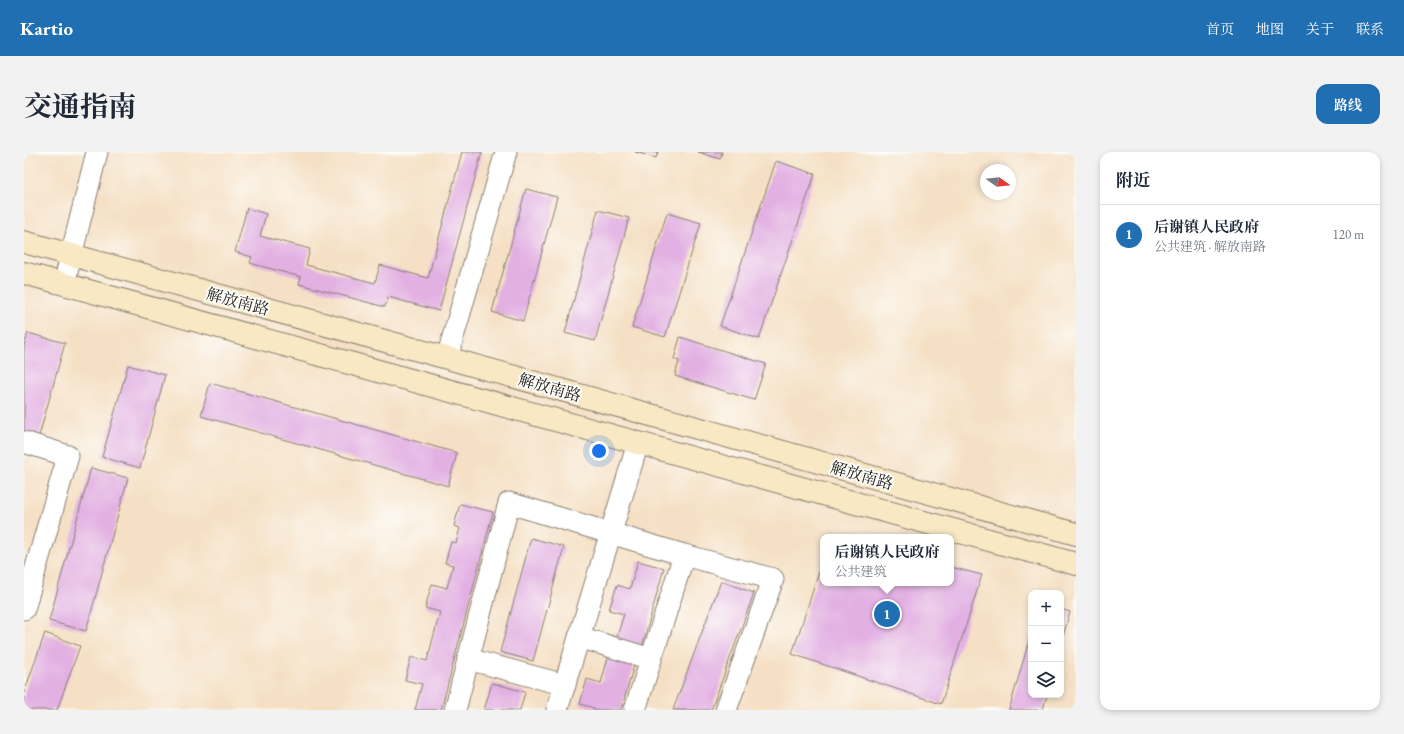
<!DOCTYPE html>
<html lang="zh">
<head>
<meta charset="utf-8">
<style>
  :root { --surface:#fff; --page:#f2f2f3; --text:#1f2937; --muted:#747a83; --line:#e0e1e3; --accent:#1f6fb2 }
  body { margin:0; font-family:"EB Garamond","Noto Serif SC",serif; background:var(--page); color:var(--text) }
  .controls { position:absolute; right:12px; bottom:12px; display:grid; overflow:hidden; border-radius:8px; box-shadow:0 2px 6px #0003 }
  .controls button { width:36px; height:36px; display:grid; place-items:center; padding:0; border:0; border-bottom:1px solid var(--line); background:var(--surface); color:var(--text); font:20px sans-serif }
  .compass { position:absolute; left:956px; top:12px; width:36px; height:36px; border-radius:50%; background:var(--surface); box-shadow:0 2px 6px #0003; rotate:104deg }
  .you { position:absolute; left:575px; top:299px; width:14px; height:14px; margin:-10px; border:3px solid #fff; border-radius:50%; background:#1a73e8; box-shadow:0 0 0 6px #1a73e833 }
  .badge { display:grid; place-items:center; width:26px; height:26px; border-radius:50%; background:var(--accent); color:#fff; font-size:13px; font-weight:700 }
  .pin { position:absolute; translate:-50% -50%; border:2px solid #fff; box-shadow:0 1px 4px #0006 }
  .popup { position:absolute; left:796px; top:382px; width:134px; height:52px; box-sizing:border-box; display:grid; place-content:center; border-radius:8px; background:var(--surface); filter:drop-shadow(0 1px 3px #0005); font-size:13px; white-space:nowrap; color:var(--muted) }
  .popup b { font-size:15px; color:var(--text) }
  .popup::after { content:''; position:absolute; left:50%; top:100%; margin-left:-8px; border:8px solid transparent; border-top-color:var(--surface) }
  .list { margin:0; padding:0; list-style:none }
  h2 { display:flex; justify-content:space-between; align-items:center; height:52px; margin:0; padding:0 16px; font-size:17px }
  h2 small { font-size:13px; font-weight:400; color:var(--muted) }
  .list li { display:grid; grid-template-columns:26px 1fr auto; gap:12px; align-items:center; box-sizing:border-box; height:60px; padding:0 16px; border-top:1px solid var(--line) }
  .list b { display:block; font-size:15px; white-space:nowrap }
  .list p { margin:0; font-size:13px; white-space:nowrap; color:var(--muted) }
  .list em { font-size:13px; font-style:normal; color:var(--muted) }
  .icon { flex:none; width:22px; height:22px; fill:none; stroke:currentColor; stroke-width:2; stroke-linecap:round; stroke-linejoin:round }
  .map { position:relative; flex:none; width:1052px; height:558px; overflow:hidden; border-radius:12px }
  header { display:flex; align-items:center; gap:24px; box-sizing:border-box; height:56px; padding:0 20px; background:var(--accent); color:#fff }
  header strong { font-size:19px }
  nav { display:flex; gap:22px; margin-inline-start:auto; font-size:14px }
  .intro { display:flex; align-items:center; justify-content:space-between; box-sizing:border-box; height:96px; padding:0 24px }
  h1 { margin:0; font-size:28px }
  .button { padding:10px 18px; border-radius:12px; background:var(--accent); color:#fff; font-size:14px; font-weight:700 }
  main { display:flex; gap:24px; padding:0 24px }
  aside { flex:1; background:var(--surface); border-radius:12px; box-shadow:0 2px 6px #0003 }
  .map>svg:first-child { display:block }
  .building { fill:#e2b0e3 }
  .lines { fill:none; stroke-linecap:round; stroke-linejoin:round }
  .minor-casing { stroke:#887e70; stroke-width:23 }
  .secondary-casing { stroke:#887e70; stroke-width:24 }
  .minor { stroke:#fff; stroke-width:21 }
  .secondary { stroke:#f8e8c3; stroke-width:22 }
  .labels { text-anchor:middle; stroke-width:4; stroke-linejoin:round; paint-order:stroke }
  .street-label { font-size:16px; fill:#1c1c1c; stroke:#fdfcf7 }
</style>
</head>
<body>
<header>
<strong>Kartio</strong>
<nav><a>首页</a><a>地图</a><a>关于</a><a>联系</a></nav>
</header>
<div class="intro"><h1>交通指南</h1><a class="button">路线</a></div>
<main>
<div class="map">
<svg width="1052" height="558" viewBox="0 0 1052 558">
  <rect width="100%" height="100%" fill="#fdfcf7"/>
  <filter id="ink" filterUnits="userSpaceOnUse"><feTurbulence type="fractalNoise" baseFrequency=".025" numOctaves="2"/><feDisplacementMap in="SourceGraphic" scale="8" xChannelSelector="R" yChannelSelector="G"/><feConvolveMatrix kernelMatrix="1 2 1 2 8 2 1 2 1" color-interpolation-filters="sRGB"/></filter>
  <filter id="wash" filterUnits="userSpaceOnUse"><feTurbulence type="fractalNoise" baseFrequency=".012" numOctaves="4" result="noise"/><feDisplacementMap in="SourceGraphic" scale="16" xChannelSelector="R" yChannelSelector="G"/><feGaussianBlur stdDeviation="0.9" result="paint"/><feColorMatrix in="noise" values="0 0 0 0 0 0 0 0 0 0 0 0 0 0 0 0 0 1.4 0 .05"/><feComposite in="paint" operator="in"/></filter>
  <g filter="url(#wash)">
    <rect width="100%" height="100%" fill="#f5e0c5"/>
    <g id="blocks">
      <g class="building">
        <polygon points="438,0 458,0 415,159 364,145 361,155 275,132 277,125 226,111 228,105 211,100 223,56 242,62 236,84 286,97 282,113 351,131 356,113 404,126"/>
        <polygon points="611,0 634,0 632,6"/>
        <polygon points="674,0 698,0 696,7"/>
        <polygon points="752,9 791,22 735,187 696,174"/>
        <polygon points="502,37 533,45 499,169 468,160"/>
        <polygon points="574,58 605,66 571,189 541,181"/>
        <polygon points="643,61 677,71 641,185 608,175"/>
        <polygon points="4,181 41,191 15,284 0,279 0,194"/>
        <polygon points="656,185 742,212 730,248 651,224 655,209 650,207"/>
        <polygon points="104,213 141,223 116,316 78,305"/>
        <polygon points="186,231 433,301 424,334 177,264"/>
        <polygon points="67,316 104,326 62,479 25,469"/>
        <polygon points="436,352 469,360 417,558 391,558 398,532 381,528 387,505 403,509 416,460 401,456 408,432 423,436 429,413 421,411 427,390 432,391 436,376 430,374"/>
        <polygon points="507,386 540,395 509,509 476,500"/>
        <polygon points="799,408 799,431 927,431 927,415 958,423 917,552 768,502"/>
        <polygon points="614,409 640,416 616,502 590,494 600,462 585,458 593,433 606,437"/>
        <polygon points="697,429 730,441 687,558 649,558"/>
        <polygon points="1037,457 1046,460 1037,491"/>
        <polygon points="21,481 56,494 33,558 0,558 0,541"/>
        <polygon points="1007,482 1007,543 1023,543 1019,558 985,558"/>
        <polygon points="585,502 611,510 597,558 570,558 570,556 556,552 563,527 577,531"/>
        <polygon points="468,531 501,540 496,558 460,558"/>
      </g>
    </g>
  </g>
  <g filter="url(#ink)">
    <use href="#blocks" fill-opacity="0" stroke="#887e70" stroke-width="1"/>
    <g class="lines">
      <defs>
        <g id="minor">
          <polyline points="40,132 73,0"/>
          <polyline points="423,206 482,0"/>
          <polyline points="0,290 44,304 0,457"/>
          <polyline points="555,485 627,507"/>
          <polyline points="444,507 541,533"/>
          <polyline points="431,558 485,351 660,403 749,427 702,558"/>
          <polyline points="533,558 614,291"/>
          <polyline points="611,558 660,403"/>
        </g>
        <g id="secondary">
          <polyline points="0,90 423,206 1052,382"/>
          <polyline points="0,121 1052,412"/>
        </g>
      </defs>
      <use href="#minor" class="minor-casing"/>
      <use href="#secondary" class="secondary-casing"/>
      <use href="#minor" class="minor"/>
      <use href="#secondary" class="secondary"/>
    </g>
  </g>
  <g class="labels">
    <g class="street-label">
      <text transform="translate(214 149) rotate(15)" y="6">解放南路</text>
      <text transform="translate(526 235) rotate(16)" y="6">解放南路</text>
      <text transform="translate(838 323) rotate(16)" y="6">解放南路</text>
    </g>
  </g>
</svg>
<div class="controls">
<button>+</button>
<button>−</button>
<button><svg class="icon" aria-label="layers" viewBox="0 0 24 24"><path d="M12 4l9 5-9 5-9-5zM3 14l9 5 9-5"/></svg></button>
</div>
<svg class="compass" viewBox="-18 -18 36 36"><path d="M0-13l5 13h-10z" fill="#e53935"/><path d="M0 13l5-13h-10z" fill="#747a83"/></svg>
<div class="you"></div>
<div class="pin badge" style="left:863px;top:462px">1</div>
<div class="popup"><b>后谢镇人民政府</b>公共建筑</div>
</div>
<aside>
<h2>附近<small></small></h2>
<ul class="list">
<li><span class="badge">1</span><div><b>后谢镇人民政府</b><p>公共建筑 · 解放南路</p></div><em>120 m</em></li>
</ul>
</aside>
</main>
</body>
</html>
